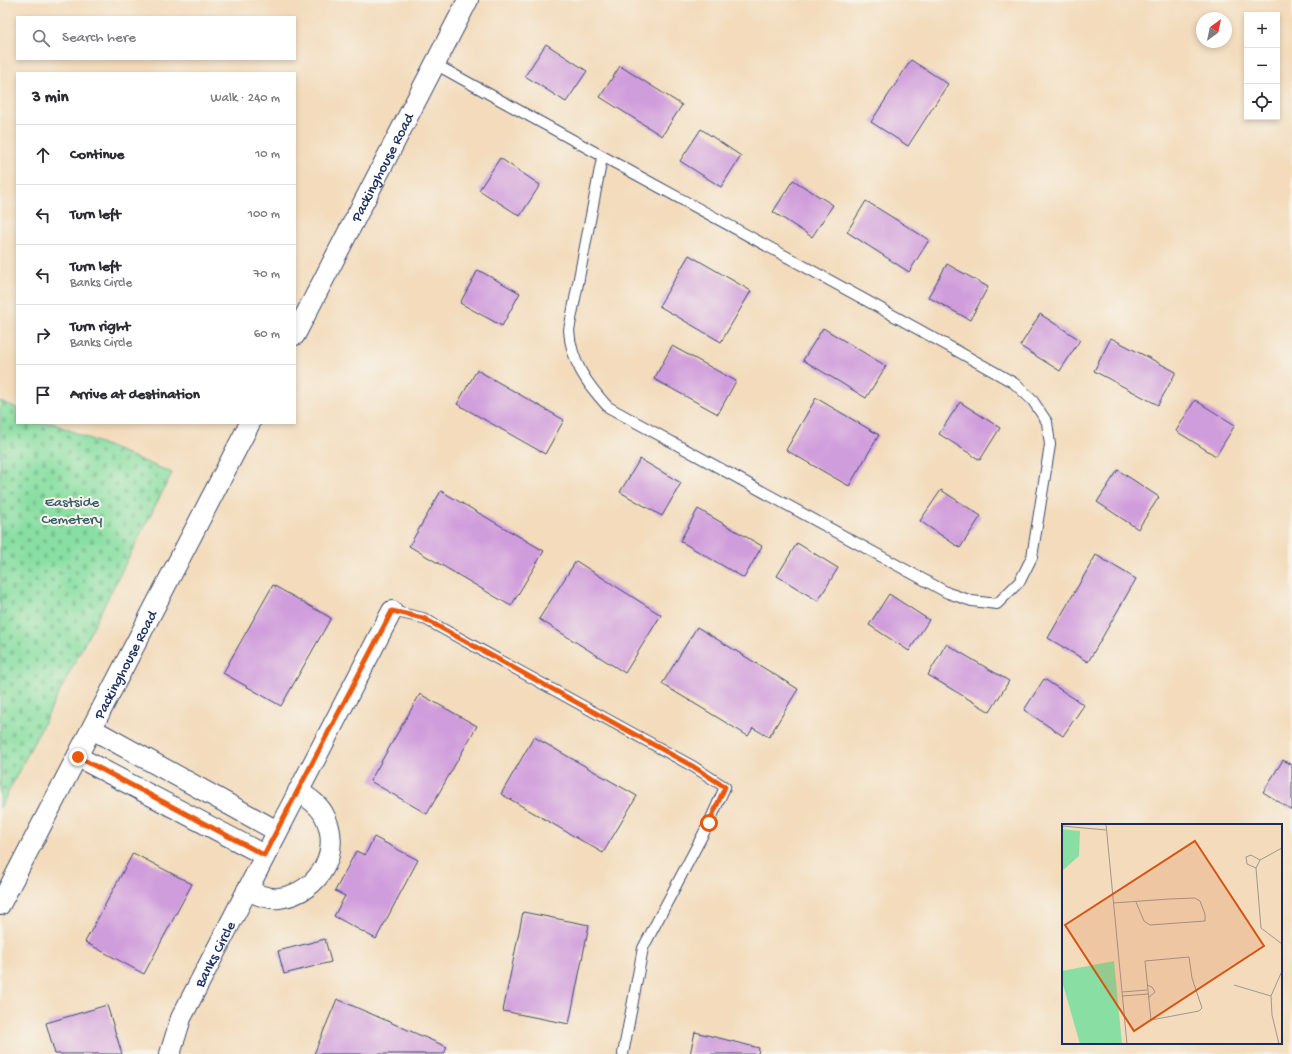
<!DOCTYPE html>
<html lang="en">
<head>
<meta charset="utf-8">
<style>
  :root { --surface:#fff; --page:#f2f2f3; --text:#2b2b33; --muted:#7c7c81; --line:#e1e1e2 }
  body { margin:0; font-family:"Gochi Hand",sans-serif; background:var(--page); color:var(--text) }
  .controls { position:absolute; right:12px; top:12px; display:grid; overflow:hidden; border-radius:0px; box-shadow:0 2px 6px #0003 }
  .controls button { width:36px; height:36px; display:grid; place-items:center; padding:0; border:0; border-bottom:1px solid var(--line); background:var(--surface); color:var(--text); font:20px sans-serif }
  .compass { position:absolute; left:1196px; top:12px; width:36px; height:36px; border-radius:50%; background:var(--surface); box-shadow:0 2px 6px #0003; rotate:33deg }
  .stop { position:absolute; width:12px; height:12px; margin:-9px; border:3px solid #ea580c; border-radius:50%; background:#fff }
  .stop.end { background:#ea580c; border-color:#fff; box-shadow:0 1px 4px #0008 }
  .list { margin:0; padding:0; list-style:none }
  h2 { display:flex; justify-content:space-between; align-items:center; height:52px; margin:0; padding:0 16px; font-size:17px }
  h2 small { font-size:13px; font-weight:400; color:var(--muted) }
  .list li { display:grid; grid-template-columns:26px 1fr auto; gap:12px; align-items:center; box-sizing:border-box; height:60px; padding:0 16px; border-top:1px solid var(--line) }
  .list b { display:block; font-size:15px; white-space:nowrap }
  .list p { margin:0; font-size:13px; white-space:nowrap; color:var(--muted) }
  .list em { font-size:13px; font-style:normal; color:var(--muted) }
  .icon { flex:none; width:22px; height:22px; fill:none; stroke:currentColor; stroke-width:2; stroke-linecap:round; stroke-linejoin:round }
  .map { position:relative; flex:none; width:1292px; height:1054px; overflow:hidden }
  .search { position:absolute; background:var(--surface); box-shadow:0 2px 6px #0003; left:16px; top:16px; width:280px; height:44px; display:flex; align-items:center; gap:10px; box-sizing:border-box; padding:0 14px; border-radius:0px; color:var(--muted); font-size:15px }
  .panel { position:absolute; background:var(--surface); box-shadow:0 2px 6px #0003; left:16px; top:72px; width:280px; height:352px; border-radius:0px }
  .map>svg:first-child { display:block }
  .cemetery { fill:url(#cemetery-stones); stroke:#528780 }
  .building { fill:#d09ddc }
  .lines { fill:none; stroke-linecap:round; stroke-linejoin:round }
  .service-casing { stroke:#3b496c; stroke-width:12 }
  .minor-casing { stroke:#3b496c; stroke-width:22 }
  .service { stroke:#fff; stroke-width:10 }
  .minor { stroke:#fff; stroke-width:20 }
  .route { stroke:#ea580c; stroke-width:5 }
  .labels { text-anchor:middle; stroke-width:4; stroke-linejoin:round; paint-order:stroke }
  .street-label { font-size:15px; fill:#1b2f5e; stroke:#f7f3e8 }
  .park-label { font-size:15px; fill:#365b6f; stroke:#f7f3e8 }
  .inset-road { fill:none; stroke:#9d9696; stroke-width:1 }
  .view { fill:#d45514; fill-opacity:0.15; stroke:#d45514; stroke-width:2 }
  .inset-edge { fill:none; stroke:#1b2f5e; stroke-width:2 }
</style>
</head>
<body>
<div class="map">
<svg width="1292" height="1054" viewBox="0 0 1292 1054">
  <defs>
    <pattern id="cemetery-stones" width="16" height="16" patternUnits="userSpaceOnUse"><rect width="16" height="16" fill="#89dfa3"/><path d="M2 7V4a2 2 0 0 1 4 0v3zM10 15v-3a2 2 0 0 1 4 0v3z" fill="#76c08f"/></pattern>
  </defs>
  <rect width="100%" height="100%" fill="#f7f3e8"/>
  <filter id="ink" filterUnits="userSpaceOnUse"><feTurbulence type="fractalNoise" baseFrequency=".025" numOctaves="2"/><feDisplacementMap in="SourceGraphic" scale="8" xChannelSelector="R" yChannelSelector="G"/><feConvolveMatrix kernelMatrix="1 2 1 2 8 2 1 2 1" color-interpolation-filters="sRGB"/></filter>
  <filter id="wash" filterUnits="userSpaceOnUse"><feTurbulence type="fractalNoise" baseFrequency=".012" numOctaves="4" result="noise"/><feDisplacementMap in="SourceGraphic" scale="16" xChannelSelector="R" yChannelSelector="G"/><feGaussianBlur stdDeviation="0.9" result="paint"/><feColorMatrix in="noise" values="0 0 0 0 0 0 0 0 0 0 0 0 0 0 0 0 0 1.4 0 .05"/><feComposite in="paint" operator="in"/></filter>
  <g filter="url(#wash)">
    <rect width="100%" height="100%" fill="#f3dbbb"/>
    <polygon class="cemetery" points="0,401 17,408 17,423 52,423 172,473 0,808"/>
    <g id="blocks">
      <g class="building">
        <polygon points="546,44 587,71 566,102 525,76"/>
        <polygon points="911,60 948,84 908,146 871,122"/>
        <polygon points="620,66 682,105 662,136 600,97"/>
        <polygon points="701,129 741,156 721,187 680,161"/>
        <polygon points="500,158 540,185 520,216 479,190"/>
        <polygon points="793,180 833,205 812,237 773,212"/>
        <polygon points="866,201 929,240 909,272 847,232"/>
        <polygon points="689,255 751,291 721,342 659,306"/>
        <polygon points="947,264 988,287 970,320 928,297"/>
        <polygon points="478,270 520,293 502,326 460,303"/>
        <polygon points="1040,314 1080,340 1060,371 1020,346"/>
        <polygon points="823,328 886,366 866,398 803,360"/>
        <polygon points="1111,338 1176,372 1158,405 1094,371"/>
        <polygon points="672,346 736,381 718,414 654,379"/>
        <polygon points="477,370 564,420 545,454 457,404"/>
        <polygon points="816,398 879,435 849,486 786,450"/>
        <polygon points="1195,400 1235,425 1216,456 1176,431"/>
        <polygon points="960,402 1000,428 980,460 939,434"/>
        <polygon points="640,459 681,483 662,516 620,492"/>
        <polygon points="1118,470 1159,497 1138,529 1097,502"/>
        <polygon points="941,490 981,516 960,548 920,521"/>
        <polygon points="441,491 544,551 511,606 409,546"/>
        <polygon points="698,509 762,546 744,578 680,541"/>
        <polygon points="797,543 838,568 818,601 777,576"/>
        <polygon points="1096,555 1136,579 1088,662 1048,638"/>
        <polygon points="576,561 661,615 625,673 539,619"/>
        <polygon points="273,585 331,618 281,706 223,673"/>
        <polygon points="889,594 929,620 909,651 869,625"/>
        <polygon points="697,627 798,689 769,737 753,728 748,736 662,684"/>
        <polygon points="946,644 1009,681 990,712 928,675"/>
        <polygon points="1044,679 1084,705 1063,736 1024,710"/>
        <polygon points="420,694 477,726 427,814 370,781"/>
        <polygon points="534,737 637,796 603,853 501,794"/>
        <polygon points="1283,760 1292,765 1292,810 1263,792"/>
        <polygon points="374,837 418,860 376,939 334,916 345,896 335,891 356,851 365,855"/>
        <polygon points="133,853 192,884 144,974 85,942"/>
        <polygon points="523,912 589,925 569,1024 503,1011"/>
        <polygon points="325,939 331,962 284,974 278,951"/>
        <polygon points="337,999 447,1047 444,1054 314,1054"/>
        <polygon points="107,1005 122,1054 55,1054 46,1023"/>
        <polygon points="695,1032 759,1048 758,1054 690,1054"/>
      </g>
    </g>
  </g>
  <g filter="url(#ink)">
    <use href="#blocks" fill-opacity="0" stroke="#3b496c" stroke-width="1"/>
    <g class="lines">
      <defs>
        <g id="service">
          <path d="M435 64C627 171 822 274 1014 383L1033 401 1047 422 1050 445 1032 557 1020 581 997 604 972 601 948 593 608 407C587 384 571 362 569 330L602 158"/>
          <polyline points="392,611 423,618 694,767 725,787 709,823 643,948 623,1054"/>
        </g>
        <g id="minor">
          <path id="s1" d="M295 335 468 0"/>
          <polyline points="92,729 277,831"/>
          <polyline points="78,757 264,855"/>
          <path d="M247 890C257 895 268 899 279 898 320 893 344 849 323 813 317 803 307 797 298 791"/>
          <path id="s2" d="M0 905 250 423"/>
          <path id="s3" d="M170 1054 181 1018 392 611"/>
        </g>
      </defs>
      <use href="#service" class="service-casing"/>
      <use href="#minor" class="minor-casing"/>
      <use href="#service" class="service"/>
      <use href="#minor" class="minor"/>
    </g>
  </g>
  <g class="lines" filter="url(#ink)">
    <polyline class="route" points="78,757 264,855 392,611 423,618 694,767 725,787 709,823"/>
  </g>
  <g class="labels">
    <g class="street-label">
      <text dy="5" stroke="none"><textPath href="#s1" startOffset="189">Packinghouse Road</textPath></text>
      <text dy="5" stroke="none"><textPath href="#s2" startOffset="271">Packinghouse Road</textPath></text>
      <text dy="5" stroke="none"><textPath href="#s3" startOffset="110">Banks Circle</textPath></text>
    </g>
    <g class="park-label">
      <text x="72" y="506">Eastside<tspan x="72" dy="17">Cemetery</tspan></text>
    </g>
  </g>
  <g transform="translate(1062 824)">
    <rect width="220" height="220" fill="#f3dbbb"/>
    <path d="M0 5 18 7 17 32 0 47ZM52 137 60 220H18L0 157V147Z" fill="#89dfa3"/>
    <path class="inset-road" d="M44 0 65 220M0 2 44 6M220 24 198 36 194 44 199 104 220 120M194 44 185 40 184 33 189 31 198 36M51 79 107 75 133 74 138 77 143 90V97L88 101 82 97 74 78M127 133 130 154 140 184 137 187 89 196 83 137ZM85 161 90 163 93 168 86 174M172 161 209 172M60 168 85 166M60 172 86 170M217 220 210 191 209 172 220 147"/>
    <path class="view" d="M133 17 202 122 72 207 3 101Z"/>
    <rect width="220" height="220" class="inset-edge"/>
  </g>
</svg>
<div class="controls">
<button>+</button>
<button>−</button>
<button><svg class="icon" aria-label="locate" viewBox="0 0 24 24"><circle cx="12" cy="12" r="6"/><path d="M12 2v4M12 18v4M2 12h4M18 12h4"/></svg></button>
</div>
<svg class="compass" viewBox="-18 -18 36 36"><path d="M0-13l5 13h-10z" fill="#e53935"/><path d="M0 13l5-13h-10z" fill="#7c7c81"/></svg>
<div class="stop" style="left:709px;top:823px"></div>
<div class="stop end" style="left:78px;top:757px"></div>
<div class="search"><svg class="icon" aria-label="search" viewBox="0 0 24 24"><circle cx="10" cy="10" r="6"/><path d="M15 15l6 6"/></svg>Search here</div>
<section class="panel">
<h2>3 min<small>Walk · 240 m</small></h2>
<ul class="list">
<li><svg class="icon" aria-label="ahead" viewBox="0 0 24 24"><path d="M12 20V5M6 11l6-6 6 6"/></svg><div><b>Continue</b></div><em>10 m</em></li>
<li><svg class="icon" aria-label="left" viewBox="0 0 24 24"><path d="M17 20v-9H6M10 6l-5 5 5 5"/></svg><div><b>Turn left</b></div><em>100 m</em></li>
<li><svg class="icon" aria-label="left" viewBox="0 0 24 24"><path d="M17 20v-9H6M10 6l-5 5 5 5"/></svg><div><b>Turn left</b><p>Banks Circle</p></div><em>70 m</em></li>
<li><svg class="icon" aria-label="right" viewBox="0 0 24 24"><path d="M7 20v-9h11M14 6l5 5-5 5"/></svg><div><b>Turn right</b><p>Banks Circle</p></div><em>60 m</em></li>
<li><svg class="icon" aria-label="arrive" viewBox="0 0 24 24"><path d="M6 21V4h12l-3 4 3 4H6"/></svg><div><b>Arrive at destination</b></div></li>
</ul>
</section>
</div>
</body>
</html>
